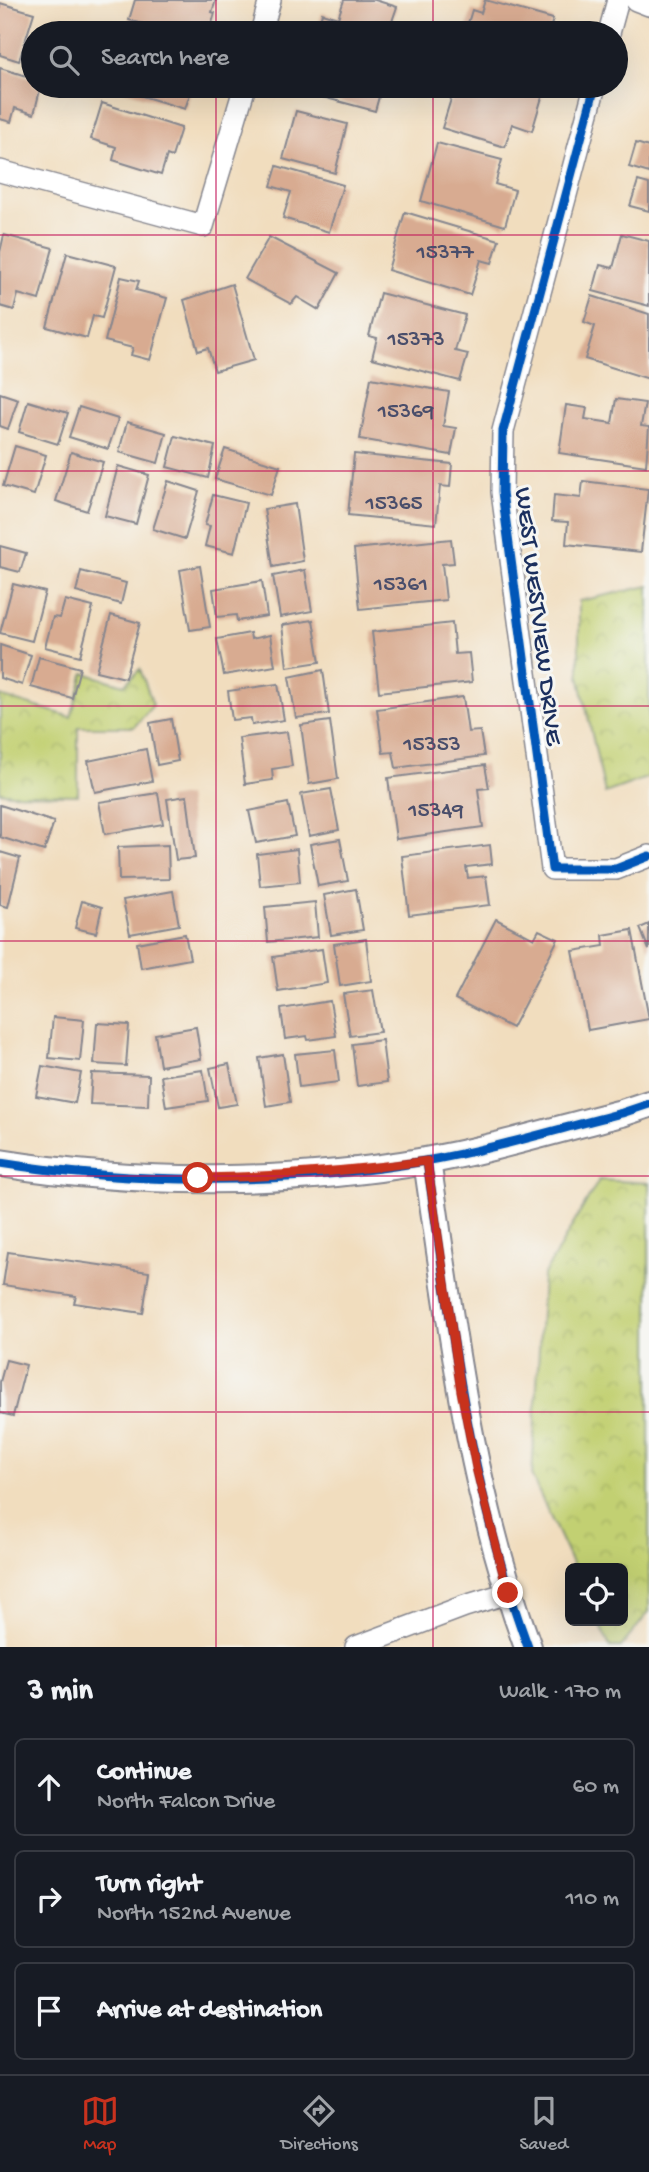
<!DOCTYPE html>
<html lang="en">
<head>
<meta charset="utf-8">
<style>
  :root { --surface:#171b24; --page:#20242c; --text:#f1f3f6; --muted:#9ea1a6; --line:#363941; --accent:#c8321e }
  body { margin:0; font-family:"Gochi Hand",sans-serif; background:var(--page); color:var(--text) }
  .controls { position:absolute; right:21px; bottom:21px; display:grid; overflow:hidden; border-radius:10px; box-shadow:0 7px 28px #0002 }
  .controls button { width:63px; height:63px; display:grid; place-items:center; padding:0; border:0; border-bottom:2px solid var(--line); background:var(--surface); color:var(--text); font:35px sans-serif }
  .stop { position:absolute; width:21px; height:21px; margin:-16px; border:5px solid #c8321e; border-radius:50%; background:#fff }
  .stop.end { background:#c8321e; border-color:#fff; box-shadow:0 2px 7px #0008 }
  .list { margin:0; padding:0; list-style:none }
  h2 { display:flex; justify-content:space-between; align-items:center; height:91px; margin:0; padding:0 28px; font-size:30px }
  h2 small { font-size:23px; font-weight:400; color:var(--muted) }
  .list li { display:grid; grid-template-columns:46px 1fr auto; gap:21px; align-items:center; box-sizing:border-box; height:98px; margin:0 14px 14px; padding:0 14px; border:2px solid var(--line); border-radius:10px }
  .list b { display:block; font-size:26px; white-space:nowrap }
  .list p { margin:0; font-size:23px; white-space:nowrap; color:var(--muted) }
  .list em { font-size:23px; font-style:normal; color:var(--muted) }
  .icon { flex:none; width:38px; height:38px; fill:none; stroke:currentColor; stroke-width:2; stroke-linecap:round; stroke-linejoin:round }
  .map { position:relative; flex:none; width:649px; height:1647px; overflow:hidden }
  .search { position:absolute; background:var(--surface); box-shadow:0 7px 28px #0002; left:21px; right:21px; top:21px; height:77px; display:flex; align-items:center; gap:18px; box-sizing:border-box; padding:0 24px; border-radius:38px; color:var(--muted); font-size:26px }
  .sheet { height:427px; background:var(--surface) }
  nav { display:flex; justify-content:space-around; align-items:center; box-sizing:border-box; height:98px; border-top:2px solid var(--line); background:var(--surface); font-size:19px; color:var(--muted) }
  nav a { display:grid; justify-items:center; gap:4px }
  nav .on { color:var(--accent) }
  .map>svg:first-child { display:block }
  .park { fill:url(#park-crowns); stroke:#6e8068; stroke-width:2 }
  .building { fill:#d8ab91 }
  .lines { fill:none; stroke-linecap:round; stroke-linejoin:round }
  .minor-casing { stroke:#86868e; stroke-width:24 }
  .tertiary-casing { stroke:#86868e; stroke-width:30 }
  .minor { stroke:#fff; stroke-width:21 }
  .tertiary { stroke:#fff; stroke-width:26 }
  .cycleway-casing { stroke:#f6f6f2; stroke-width:13 }
  .cycleway { stroke:#0057b8; stroke-width:9 }
  .route { stroke:#c8321e; stroke-width:9 }
  .grid { fill:none; stroke:#c2185b; stroke-width:2; stroke-opacity:0.55 }
  .labels { text-anchor:middle; stroke-width:6; stroke-linejoin:round; paint-order:stroke }
  .number-label { font-size:23px; fill:#4a4e6b }
  .street-label { font-size:26px; fill:#1b2f5e; stroke:#f6f6f2 }
</style>
</head>
<body>
<div class="map">
<svg width="649" height="1647" viewBox="0 0 649 1647">
  <defs>
    <pattern id="park-crowns" width="20" height="18" patternUnits="userSpaceOnUse" patternTransform="scale(1.75)"><rect width="20" height="18" fill="#c2d072"/><path d="M2 6a3 3 0 1 1 6 0M12 15a3 3 0 1 1 6 0" fill="none" stroke="#a6b365"/></pattern>
  </defs>
  <rect width="100%" height="100%" fill="#f6f6f2"/>
  <filter id="ink" filterUnits="userSpaceOnUse"><feTurbulence type="fractalNoise" baseFrequency=".0143" numOctaves="2"/><feDisplacementMap in="SourceGraphic" scale="14" xChannelSelector="R" yChannelSelector="G"/><feConvolveMatrix kernelMatrix="1 2 1 2 8 2 1 2 1" color-interpolation-filters="sRGB"/></filter>
  <filter id="wash" filterUnits="userSpaceOnUse"><feTurbulence type="fractalNoise" baseFrequency=".00686" numOctaves="4" result="noise"/><feDisplacementMap in="SourceGraphic" scale="28" xChannelSelector="R" yChannelSelector="G"/><feGaussianBlur stdDeviation="1.57" result="paint"/><feColorMatrix in="noise" values="0 0 0 0 0 0 0 0 0 0 0 0 0 0 0 0 0 1.4 0 .05"/><feComposite in="paint" operator="in"/></filter>
  <g filter="url(#wash)">
    <rect width="100%" height="100%" fill="#f1ddbe"/>
    <g class="park">
      <polygon points="649,586 649,777 605,793 579,676 579,601"/>
      <polygon points="140,669 153,705 134,727 78,727 78,795 10,794 0,792 0,696 71,717 84,673 124,685"/>
      <polygon points="599,1180 649,1183 649,1612 621,1647 610,1647 598,1621 623,1621 623,1568 574,1568 532,1477 543,1276"/>
    </g>
    <g id="blocks">
      <g class="building">
        <polygon points="135,0 216,0 212,12 215,13 209,33 175,33 129,20"/>
        <polygon points="344,0 375,0 397,7 388,33 316,33 322,13 338,18"/>
        <polygon points="485,0 553,19 549,33 465,33 472,10 481,13"/>
        <polygon points="0,3 34,13 19,61 0,55"/>
        <polygon points="0,68 33,78 33,86 41,86 34,114 15,108 11,122 0,119"/>
        <polygon points="120,86 184,86 192,88 185,109 119,89"/>
        <polygon points="301,86 382,86 375,111 300,91"/>
        <polygon points="455,86 514,86 543,94 532,131 512,124 505,147 442,128"/>
        <polygon points="102,103 181,128 172,157 167,155 161,175 113,160 116,147 91,139"/>
        <polygon points="296,111 347,124 335,173 283,159"/>
        <polygon points="437,143 502,160 495,184 515,190 505,226 421,201"/>
        <polygon points="636,143 649,147 649,173 629,167"/>
        <polygon points="277,166 343,185 329,232 283,218 291,192 271,186"/>
        <polygon points="638,181 649,184 649,211 630,206"/>
        <polygon points="405,212 499,240 492,263 481,260 470,295 388,270"/>
        <polygon points="622,234 649,241 649,306 593,291 600,265 613,268"/>
        <polygon points="4,235 53,248 39,300 18,294 14,310 0,306 0,252"/>
        <polygon points="269,237 339,273 319,310 297,297 291,304 245,279"/>
        <polygon points="67,253 116,266 102,318 93,316 87,338 47,327"/>
        <polygon points="121,277 139,281 136,290 167,298 150,360 131,355 133,348 105,341"/>
        <polygon points="232,284 254,360 215,371 208,348 198,351 184,300"/>
        <polygon points="380,293 465,315 455,351 468,354 460,381 372,358 377,338 369,336"/>
        <polygon points="592,296 649,314 649,379 585,359 595,326 584,322"/>
        <polygon points="371,378 449,392 443,426 456,428 451,455 360,439"/>
        <polygon points="0,393 18,399 8,429 0,426"/>
        <polygon points="616,399 645,403 641,426 649,427 646,466 559,453 566,405 587,408 585,419 612,423"/>
        <polygon points="28,401 68,413 58,444 19,432"/>
        <polygon points="79,407 118,419 108,449 69,437"/>
        <polygon points="127,422 166,433 158,463 119,452"/>
        <polygon points="175,436 215,446 208,478 167,467"/>
        <polygon points="15,446 46,455 34,495 3,486"/>
        <polygon points="225,449 280,466 271,495 215,479"/>
        <polygon points="71,452 103,462 87,511 56,501"/>
        <polygon points="354,454 452,464 450,487 440,486 436,524 348,515"/>
        <polygon points="118,466 149,475 136,524 105,516"/>
        <polygon points="168,481 199,491 185,539 153,529"/>
        <polygon points="583,481 648,489 641,552 566,544 568,522 552,521 554,495 581,498"/>
        <polygon points="213,495 246,503 234,553 205,546 210,526 205,525"/>
        <polygon points="295,504 303,561 273,567 264,509"/>
        <polygon points="451,539 454,563 442,564 446,600 360,609 354,549"/>
        <polygon points="0,546 26,553 20,572 0,567"/>
        <polygon points="200,566 210,627 190,630 180,570"/>
        <polygon points="305,570 312,611 280,617 273,576"/>
        <polygon points="81,571 126,583 121,604 76,592"/>
        <polygon points="262,581 267,616 237,621 236,615 217,617 213,589"/>
        <polygon points="13,584 45,592 32,641 0,633"/>
        <polygon points="65,600 93,607 80,656 45,647 53,617 60,618"/>
        <polygon points="111,615 140,623 125,678 96,671"/>
        <polygon points="313,620 320,662 287,667 282,625"/>
        <polygon points="452,623 455,654 469,653 472,682 379,692 372,632"/>
        <polygon points="250,633 251,639 270,635 275,666 224,675 217,639"/>
        <polygon points="0,645 31,655 22,685 0,678"/>
        <polygon points="39,657 80,668 72,698 31,687"/>
        <polygon points="323,670 329,714 296,718 289,677"/>
        <polygon points="278,684 284,720 252,725 251,718 232,720 228,691"/>
        <polygon points="463,697 468,732 480,731 484,756 396,768 393,752 383,753 377,709"/>
        <polygon points="171,719 178,761 157,765 150,723"/>
        <polygon points="330,721 338,779 309,784 301,725"/>
        <polygon points="287,732 292,766 272,769 273,780 245,784 239,738"/>
        <polygon points="146,749 152,781 95,792 88,761"/>
        <polygon points="485,765 489,788 478,789 483,827 396,839 388,778"/>
        <polygon points="331,789 339,830 309,836 301,794"/>
        <polygon points="158,793 163,824 105,834 99,802"/>
        <polygon points="187,796 195,858 176,860 167,799"/>
        <polygon points="288,803 295,836 256,843 249,811"/>
        <polygon points="0,805 54,822 44,851 0,837"/>
        <polygon points="340,839 348,881 318,886 310,844"/>
        <polygon points="168,845 169,879 119,880 118,847"/>
        <polygon points="490,845 492,864 466,867 468,878 486,876 490,905 409,915 402,856"/>
        <polygon points="297,849 300,882 260,886 257,854"/>
        <polygon points="0,852 20,858 8,907 0,905"/>
        <polygon points="356,889 363,930 331,935 324,895"/>
        <polygon points="173,891 179,925 130,934 123,900"/>
        <polygon points="82,901 102,907 96,933 75,928"/>
        <polygon points="315,902 318,937 268,942 265,907"/>
        <polygon points="496,919 534,939 539,930 558,939 512,1028 455,999"/>
        <polygon points="649,924 649,950 640,928"/>
        <polygon points="632,930 649,1019 588,1030 573,951 604,946 603,935"/>
        <polygon points="185,934 190,959 141,968 137,943"/>
        <polygon points="366,939 371,981 340,986 334,944"/>
        <polygon points="322,949 327,983 278,991 273,957"/>
        <polygon points="373,990 380,1032 350,1036 343,994"/>
        <polygon points="330,1001 336,1036 308,1040 307,1036 285,1039 281,1009"/>
        <polygon points="53,1017 84,1020 80,1061 49,1058"/>
        <polygon points="97,1023 129,1025 126,1066 94,1064"/>
        <polygon points="196,1027 201,1059 160,1066 155,1034"/>
        <polygon points="382,1040 387,1082 357,1086 352,1044"/>
        <polygon points="335,1050 339,1082 299,1087 295,1054"/>
        <polygon points="283,1054 290,1102 266,1106 259,1058"/>
        <polygon points="229,1064 237,1104 218,1107 210,1068"/>
        <polygon points="42,1066 81,1073 75,1103 36,1096"/>
        <polygon points="203,1070 208,1101 166,1107 161,1076"/>
        <polygon points="92,1073 149,1075 148,1106 90,1104"/>
        <polygon points="8,1252 149,1272 143,1313 74,1303 76,1296 3,1285"/>
        <polygon points="6,1360 26,1365 13,1416 0,1413 0,1382"/>
      </g>
    </g>
  </g>
  <g filter="url(#ink)">
    <use href="#blocks" fill-opacity="0" stroke="#86868e" stroke-width="2"/>
    <g class="lines">
      <defs>
        <g id="minor">
          <polyline points="636,0 649,5"/>
          <polyline points="261,33 270,0"/>
          <polyline points="609,33 618,0"/>
          <polyline points="595,86 503,431 502,492 552,869 616,869 649,856"/>
          <polyline points="0,171 203,226 245,86"/>
          <polyline points="356,1647 465,1606 508,1593"/>
        </g>
        <g id="tertiary">
          <path d="M427 1161C451 1325 470 1491 528 1647"/>
          <path d="M0 1163C137 1185 289 1185 425 1161 490 1150 558 1129 622 1113L649 1104"/>
        </g>
      </defs>
      <use href="#minor" class="minor-casing"/>
      <use href="#tertiary" class="tertiary-casing"/>
      <use href="#minor" class="minor"/>
      <use href="#tertiary" class="tertiary"/>
      <defs>
        <g id="cycleway">
          <polyline points="595,86 503,431 502,492 552,869 616,869 649,856"/>
          <path d="M427 1161C451 1325 470 1491 528 1647"/>
          <path d="M0 1163C137 1185 289 1185 425 1161 490 1150 558 1129 622 1113L649 1104"/>
        </g>
      </defs>
      <use href="#cycleway" class="cycleway-casing"/>
      <use href="#cycleway" class="cycleway"/>
    </g>
  </g>
  <g class="lines" filter="url(#ink)">
    <path class="route" d="M198 1178C275 1177 350 1171 427 1161L461 1391 476 1468 508 1593"/>
  </g>
  <path class="grid" d="M216 0V33M433 0V33M216 86V1647M433 86V1647M0 235H649M0 471H649M0 706H649M0 941H649M0 1176H649M0 1412H649"/>
  <g class="labels">
    <g class="number-label">
      <text x="445" y="258">15377</text>
      <text x="416" y="345">15373</text>
      <text x="406" y="417">15369</text>
      <text x="394" y="509">15365</text>
      <text x="401" y="590">15361</text>
      <text x="432" y="750">15353</text>
      <text x="436" y="816">15349</text>
    </g>
    <g class="street-label">
      <text transform="translate(541 616) rotate(83)" y="9">WEST WESTVIEW DRIVE</text>
    </g>
  </g>
</svg>
<div class="controls">
<button><svg class="icon" aria-label="locate" viewBox="0 0 24 24"><circle cx="12" cy="12" r="6"/><path d="M12 2v4M12 18v4M2 12h4M18 12h4"/></svg></button>
</div>
<div class="stop" style="left:198px;top:1178px"></div>
<div class="stop end" style="left:508px;top:1593px"></div>
<div class="search"><svg class="icon" aria-label="search" viewBox="0 0 24 24"><circle cx="10" cy="10" r="6"/><path d="M15 15l6 6"/></svg>Search here</div>
</div>
<section class="sheet">
<h2>3 min<small>Walk · 170 m</small></h2>
<ul class="list">
<li><svg class="icon" aria-label="ahead" viewBox="0 0 24 24"><path d="M12 20V5M6 11l6-6 6 6"/></svg><div><b>Continue</b><p>North Falcon Drive</p></div><em>60 m</em></li>
<li><svg class="icon" aria-label="right" viewBox="0 0 24 24"><path d="M7 20v-9h11M14 6l5 5-5 5"/></svg><div><b>Turn right</b><p>North 152nd Avenue</p></div><em>110 m</em></li>
<li><svg class="icon" aria-label="arrive" viewBox="0 0 24 24"><path d="M6 21V4h12l-3 4 3 4H6"/></svg><div><b>Arrive at destination</b></div></li>
</ul>
</section>
<nav>
<a class="on"><svg class="icon" aria-label="map" viewBox="0 0 24 24"><path d="M3 6l6-2 6 2 6-2v14l-6 2-6-2-6 2zM9 4v14M15 6v14"/></svg>Map</a>
<a><svg class="icon" aria-label="directions" viewBox="0 0 24 24"><path d="M12 3l9 9-9 9-9-9zM9 14v-3h6M13 9l2 2-2 2"/></svg>Directions</a>
<a><svg class="icon" aria-label="saved" viewBox="0 0 24 24"><path d="M7 4h10v16l-5-4-5 4z"/></svg>Saved</a>
</nav>
</body>
</html>
